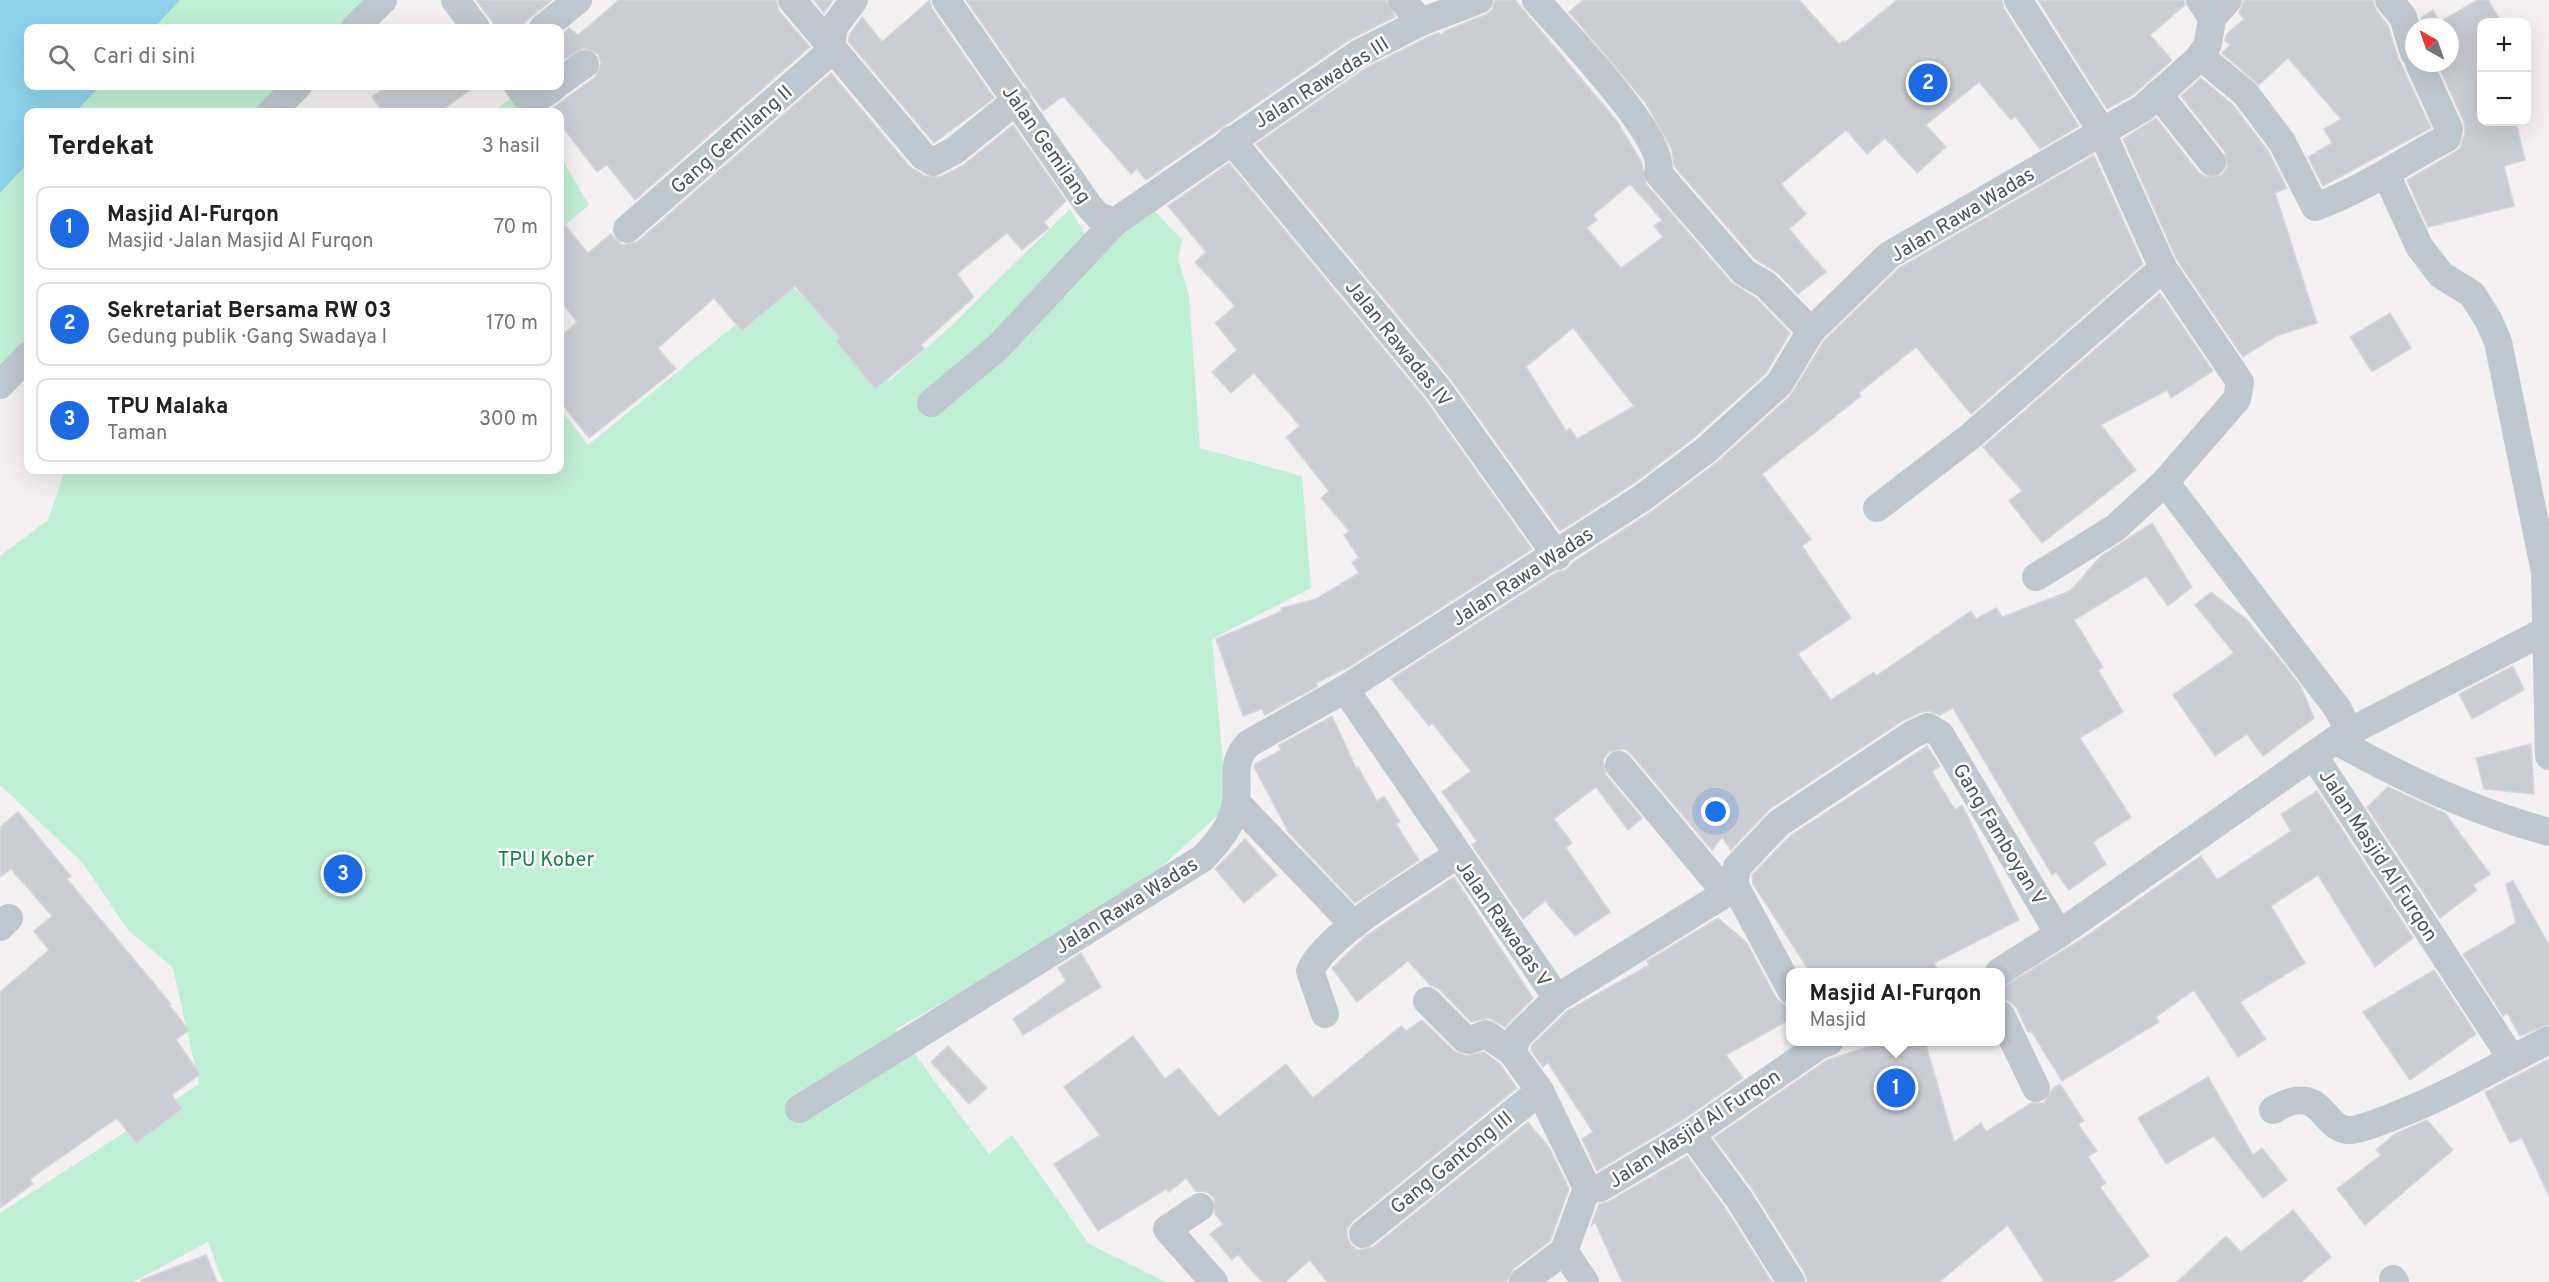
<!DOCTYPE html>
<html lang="id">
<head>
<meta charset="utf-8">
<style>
  :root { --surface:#fff; --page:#f2f2f2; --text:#202124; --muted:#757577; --line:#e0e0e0; --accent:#1c69e1 }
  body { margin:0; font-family:Overpass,sans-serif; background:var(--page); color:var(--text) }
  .controls { position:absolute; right:18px; top:18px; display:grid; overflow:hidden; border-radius:12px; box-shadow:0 6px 24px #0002 }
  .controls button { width:54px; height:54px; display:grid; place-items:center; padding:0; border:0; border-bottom:2px solid var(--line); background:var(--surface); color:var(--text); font:30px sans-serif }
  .compass { position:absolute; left:2405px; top:18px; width:54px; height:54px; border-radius:50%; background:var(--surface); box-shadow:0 6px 24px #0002; rotate:320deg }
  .you { position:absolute; left:1716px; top:812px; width:21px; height:21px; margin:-15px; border:4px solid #fff; border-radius:50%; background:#1a73e8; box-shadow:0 0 0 9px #1a73e833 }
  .badge { display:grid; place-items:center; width:39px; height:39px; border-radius:50%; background:var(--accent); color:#fff; font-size:20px; font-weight:700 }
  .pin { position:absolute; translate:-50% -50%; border:3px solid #fff; box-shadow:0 2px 6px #0006 }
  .popup { position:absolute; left:1786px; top:968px; width:219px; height:78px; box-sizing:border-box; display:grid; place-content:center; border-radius:12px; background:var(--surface); filter:drop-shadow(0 2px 4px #0005); font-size:20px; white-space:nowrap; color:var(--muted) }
  .popup b { font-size:22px; color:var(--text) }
  .popup::after { content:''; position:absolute; left:50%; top:100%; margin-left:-12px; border:12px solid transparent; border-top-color:var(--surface) }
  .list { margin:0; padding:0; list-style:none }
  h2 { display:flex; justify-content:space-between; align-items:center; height:78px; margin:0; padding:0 24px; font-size:26px }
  h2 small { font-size:20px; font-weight:400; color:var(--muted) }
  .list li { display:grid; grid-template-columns:39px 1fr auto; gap:18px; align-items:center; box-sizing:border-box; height:84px; margin:0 12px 12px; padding:0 12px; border:2px solid var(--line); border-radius:12px }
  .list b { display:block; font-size:22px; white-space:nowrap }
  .list p { margin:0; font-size:20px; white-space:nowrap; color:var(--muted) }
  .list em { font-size:20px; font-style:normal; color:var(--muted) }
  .icon { flex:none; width:33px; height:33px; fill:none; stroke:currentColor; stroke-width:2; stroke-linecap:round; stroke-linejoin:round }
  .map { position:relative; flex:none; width:2549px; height:1282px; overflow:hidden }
  .search { position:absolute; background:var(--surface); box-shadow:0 6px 24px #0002; left:24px; top:24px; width:540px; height:66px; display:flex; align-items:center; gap:15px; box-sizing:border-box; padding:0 21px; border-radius:12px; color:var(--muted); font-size:22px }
  .panel { position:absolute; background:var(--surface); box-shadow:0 6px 24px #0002; left:24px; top:108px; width:540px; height:366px; border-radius:12px }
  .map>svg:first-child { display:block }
  .green { fill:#c1efd5 }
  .water { fill:#8fd3eb }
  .building { fill:#cbcdd3; stroke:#d5d7dc; stroke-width:1.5; fill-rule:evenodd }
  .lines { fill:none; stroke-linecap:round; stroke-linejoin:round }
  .minor { stroke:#bfc7cf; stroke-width:28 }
  .labels { text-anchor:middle; stroke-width:5; stroke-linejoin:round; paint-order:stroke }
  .street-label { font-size:20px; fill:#49535e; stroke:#fff }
  .park-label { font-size:20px; fill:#198051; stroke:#fff }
</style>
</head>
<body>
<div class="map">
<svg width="2549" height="1282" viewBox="0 0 2549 1282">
  <rect width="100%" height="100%" fill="#f3f1f1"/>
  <g class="green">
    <polygon points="0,0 383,0 354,28 28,28 28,86 298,86 271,112 28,112 28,357 0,386"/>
    <polygon points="520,91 533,112 493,112"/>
    <polygon points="560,156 589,205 560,229"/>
    <polygon points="1070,209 1085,234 1122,227 1153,209 1182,240 1178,259 1189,295 1200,448 1302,476 1311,588 1212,639 1227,807 1125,900 896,1029 989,1154 1012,1135 1089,1244 1166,1282 223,1282 208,1242 133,1282 0,1282 0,1213 199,1084 173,968 128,930 82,862 0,785 0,556 48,520 65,470 560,470 560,408 588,445 788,282 889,381 953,324"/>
  </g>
  <polygon class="water" points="0,0 180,0 154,28 28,28 28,86 100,86 75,112 28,112 28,163 0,193"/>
  <g class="building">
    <polygon points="476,0 552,0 518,28 497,28"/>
    <polygon points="619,0 776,0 779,11 810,47 635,200 607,165 597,172 560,124 560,112 549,111 595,77 601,63 598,54 584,48 560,62 560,36 569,28 578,35"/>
    <polygon points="814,0 833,0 824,13"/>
    <polygon points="930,0 932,9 994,98 934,143 848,41 850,34 862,17 882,42"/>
    <polygon points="966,0 1386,0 1395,17 1349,40 1146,180 1137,169 1131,174 1063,96 1043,111"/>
    <path d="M1495 0H1515L1521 7 1617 121 1641 161 1646 184 1732 283 1756 298 1790 333 1766 373 1695 437 1633 484 1560 531 1450 378 1256 144 1366 68 1428 37 1439 33 1440 35 1447 30 1485 15 1492 10ZM1630 184 1662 220 1654 226 1663 237 1621 268 1587 228 1597 220 1593 215ZM1573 328 1634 406 1577 439 1570 428 1566 431 1526 367Z"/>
    <polygon points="1583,0 1799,0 1839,44 1843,41 1844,43 1897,0 2002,0 2004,9 2079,126 2040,149 2015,116 2011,120 1979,82 1926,125 1946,147 1917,173 1885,138 1867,154 1846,130 1781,184 1806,214 1789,229 1826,272 1798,294 1778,273 1755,259 1674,166 1672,150 1645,102 1569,12"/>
    <polygon points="2038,0 2184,0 2185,5 2150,35 2172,60 2133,95 2107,109"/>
    <polygon points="2244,0 2373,0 2376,10 2388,25 2398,58 2431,128 2323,186 2308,157 2332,143 2324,129 2341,119 2288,58 2259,85 2222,53 2230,45 2225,40 2226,35 2244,19 2239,13"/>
    <polygon points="2477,0 2488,0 2500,20 2481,22 2481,122 2516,122 2525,160 2504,166 2514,206 2428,227 2407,180 2455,152 2460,148 2465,132 2464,122 2437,63 2450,63 2450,27 2423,27 2421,18 2433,10 2440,22"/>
    <polygon points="831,73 910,167 925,176 940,177 962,166 1013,125 1066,201 1044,222 1049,228 1022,250 1007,233 957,274 974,297 921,345 924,349 875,389 836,341 840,338 795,286 742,331 714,298 658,348 676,369 589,438 560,401 560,337 577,322 560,300 560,219 588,253 611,234 622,245 637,242"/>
    <polygon points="2201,78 2233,105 2268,151 2287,188 2275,193 2317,323 2276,336 2243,357 2177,260 2123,139 2156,118 2199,173 2207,177 2222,175 2227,167 2225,152 2181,96"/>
    <polygon points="387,86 475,86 440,112 383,112 372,97"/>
    <polygon points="2094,155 2143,264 1971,414 1916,347 1859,393 1861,396 1762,474 1811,539 1802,546 1851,618 1798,654 1831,700 1874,672 1876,676 1971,611 1976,619 1996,608 2002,617 2070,591 2101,556 2152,523 2192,587 2168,606 2146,576 2074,620 2103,667 2098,670 2123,712 2080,738 2131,817 2093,842 2106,864 2069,890 2056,872 2052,875 1953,708 1940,715 1929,711 1922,712 1904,720 1770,809 1731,850 1722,837 1712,850 1631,754 1624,749 1609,752 1603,760 1606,775 1642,818 1628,830 1596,787 1554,819 1572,843 1566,848 1610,912 1575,936 1545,901 1523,919 1472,845 1477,841 1442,792 1471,771 1432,723 1429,726 1391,679 1557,572 1566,570 1572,563 1651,512 1716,463 1790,396 1824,341 1899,268"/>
    <polygon points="1229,163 1424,398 1532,549 1349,667 1316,683 1318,686 1265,715 1262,709 1243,716 1216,639 1282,611 1281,608 1316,599 1359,573 1352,562 1359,558 1344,535 1349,531 1321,498 1329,491 1286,437 1300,426 1254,373 1231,393 1212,372 1237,350 1215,323 1235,306 1195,262 1206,252 1168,206"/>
    <polygon points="2160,293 2213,371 2171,398 2167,390 2101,425 2136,470 2042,543 2009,501 2022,491 1983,447"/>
    <polygon points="2390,313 2411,348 2372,372 2350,337"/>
    <polygon points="2211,592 2246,619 2283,663 2301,687 2314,718 2263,756 2247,734 2215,756 2173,695 2234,653 2195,605"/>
    <polygon points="2513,666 2524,690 2472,719 2459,694"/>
    <polygon points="1332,716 1356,768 1358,767 1377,801 1384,796 1400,822 1396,824 1419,860 1355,903 1289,833 1254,767 1255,764 1281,750 1279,745"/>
    <polygon points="2531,744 2534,794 2484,789 2476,758"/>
    <polygon points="1927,746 1940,766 1932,772 1955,810 1962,805 2019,920 1934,963 1939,972 1810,972 1753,884 1752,875 1790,836"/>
    <polygon points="2388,787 2445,813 2490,874 2473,885 2477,890 2440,918 2367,807"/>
    <polygon points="2317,791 2413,938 2375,967 2318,875 2271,906 2305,963 2240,1002 2266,1039 2238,1057 2194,990 2156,1017 2159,1022 2062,1081 2031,1031 2028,1032 2016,1007 2010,1001 2001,999 2001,988 2082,939 2201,856 2217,880 2291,831 2281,814"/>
    <polygon points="18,812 71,876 67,879 171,1004 169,1005 189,1030 176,1040 200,1074 172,1095 182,1109 136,1143 117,1118 30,1179 33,1184 0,1208 0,992 49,950 34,931 52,916 11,869 0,877 0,827"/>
    <polygon points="1245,839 1277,875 1244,903 1215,869"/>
    <polygon points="1454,877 1533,998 1505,1027 1489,1018 1471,1022 1439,989 1430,985 1408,961 1357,1002 1332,968 1366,936"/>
    <polygon points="2513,881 2549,945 2549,1024 2520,1036 2507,1013 2503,1016 2463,954 2516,923 2506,884"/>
    <polygon points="1718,918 1747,943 1776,998 1783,1004 1791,1006 1791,1019 1726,1055 1743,1078 1682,1120 1597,1171 1582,1139 1593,1132 1548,1063 1543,1067 1531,1050 1532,1045 1567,1011 1649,965 1647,961"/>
    <polygon points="1081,953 1101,987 1023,1035 1013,1019 1066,981 1058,968"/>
    <polygon points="2434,970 2476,1034 2410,1080 2363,1012"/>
    <polygon points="1422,1020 1454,1051 1467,1056 1484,1052 1500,1064 1517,1088 1353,1221 1347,1229 1347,1237 1351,1245 1358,1250 1373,1247 1528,1122 1550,1149 1569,1189 1550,1241 1513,1269 1507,1282 1327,1282 1310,1260 1285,1282 1262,1282 1238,1255 1232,1260 1210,1234 1223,1224 1215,1214 1214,1198 1207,1192 1196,1191 1186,1178 1169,1192 1166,1189 1098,1231 1054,1164 1100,1135 1064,1087 1133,1036 1165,1079 1179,1068 1219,1117 1286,1064 1313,1098 1401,1026 1406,1031"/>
    <polygon points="1886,1041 1925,1041 1954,1142 1981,1123 1986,1132 2031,1103 2044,1103 2052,1089 2060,1084 2084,1121 2078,1124 2097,1151 2088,1157 2106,1183 2100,1187 2149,1256 2113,1282 2044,1282 2008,1225 1939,1282 1807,1282 1805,1273 1753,1190 1714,1138 1827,1060"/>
    <polygon points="948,1046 987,1088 969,1104 931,1062"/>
    <polygon points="2549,1059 2549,1196 2522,1138 2510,1143 2485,1092"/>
    <polygon points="2208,1077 2253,1155 2262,1148 2287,1180 2263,1198 2214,1136 2166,1164 2138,1118"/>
    <polygon points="2427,1120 2453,1150 2365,1225 2337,1189 2381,1155 2376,1150 2395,1134"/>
    <polygon points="1687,1156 1725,1208 1772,1282 1622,1282 1595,1222 1591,1226 1599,1204 1608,1202"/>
    <polygon points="2293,1210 2331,1257 2301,1282 2177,1282 2226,1236 2241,1252"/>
    <polygon points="206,1255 217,1282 141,1282 141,1280"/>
  </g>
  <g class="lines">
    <g class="minor">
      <polyline points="455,0 476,28"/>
      <polyline points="792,0 923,156 933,162 954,151 1017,100"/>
      <polyline points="946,0 1089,206 1098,216 1115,222 1358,54 1421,22 1479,0"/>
      <polyline points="1402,0 1421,22"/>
      <path d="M1536 0C1561 29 1669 139 1658 173L1744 272 1766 285 1811 331"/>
      <polyline points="2018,0 2101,130 2163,268 2240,382 2237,399 2165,482 2115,528 2036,577"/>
      <polyline points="2389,0 2403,17 2414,53"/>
      <polyline points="2212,18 2228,0"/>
      <polyline points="355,28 383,0"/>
      <polyline points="543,28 578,0"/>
      <path d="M2200 56 2245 93 2282 142 2315 207C2363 190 2403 161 2447 138L2449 129 2419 63"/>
      <polyline points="560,82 585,64"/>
      <polyline points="518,86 531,103 555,86"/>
      <polyline points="2158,94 2212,162"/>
      <polyline points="271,112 298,86"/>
      <polyline points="1231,140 1437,388 1557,556"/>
      <polyline points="2386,174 2419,246 2441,275 2472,294 2489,321 2498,342 2545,572 2549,756"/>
      <polyline points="627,229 830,52 834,27 854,0"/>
      <polyline points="0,385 28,356"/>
      <polyline points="931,403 998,347 1115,222"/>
      <polyline points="2165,482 2338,709 2349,732 2335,740"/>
      <polyline points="1877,508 1972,435 2163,268"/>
      <polyline points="1345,689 1557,998 1518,1036 1512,1052 1540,1091 1587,1188"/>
      <polyline points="2349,732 2545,631"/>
      <polyline points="2314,756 2512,1059 2549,1040"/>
      <polyline points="1619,765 1726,893"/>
      <polyline points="1236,802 1354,925"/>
      <polyline points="1734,884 1791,990"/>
      <polyline points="0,927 9,918"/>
      <path d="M1999 972 2059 934 2335 740C2402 778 2474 812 2549 832"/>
      <polyline points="1557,998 1726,893 1734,884 1737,867 1779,823 1913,734 1928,727 1940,734 2059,934"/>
      <polyline points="1427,1001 1465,1039 1470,1040 1486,1034 1512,1052"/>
      <path d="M1325 1014 1310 971C1328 932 1419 881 1457 855"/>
      <polyline points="2001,1015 2036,1088"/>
      <path d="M799 1109 1203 858C1218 842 1233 825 1236 802 1239 779 1230 764 1248 744L1345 689 1642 498 1706 450 1779 384 1811 331 1889 255 2143 108 2198 59 2208 44 2212 18 2200 0"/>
      <path d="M2273 1110C2325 1079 2321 1133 2352 1130 2366 1128 2379 1122 2392 1117 2434 1101 2473 1080 2512 1059"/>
      <polyline points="1691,1134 1739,1199 1791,1282"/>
      <polyline points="1587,1188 1600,1188 1691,1134 1820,1045 1829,1042"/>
      <polyline points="1200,1207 1167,1229 1214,1282"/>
      <polyline points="1363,1234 1540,1091"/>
      <polyline points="1564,1251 1587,1188"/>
      <polyline points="1564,1251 1585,1282"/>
      <polyline points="2393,1279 2395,1282"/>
      <polyline points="1523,1282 1564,1251"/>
    </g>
  </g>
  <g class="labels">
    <g class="street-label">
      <text transform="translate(1321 82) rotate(-32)" y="7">Jalan Rawadas III</text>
      <text transform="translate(731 139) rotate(-41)" y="7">Gang Gemilang II</text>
      <text transform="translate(1047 144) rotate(55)" y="7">Jalan Gemilang</text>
      <text transform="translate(1962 214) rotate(-31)" y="7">Jalan Rawa Wadas</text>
      <text transform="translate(1399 343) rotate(51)" y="7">Jalan Rawadas IV</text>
      <text transform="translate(1522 576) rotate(-33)" y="7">Jalan Rawa Wadas</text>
      <text transform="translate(2000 834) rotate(59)" y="7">Gang Famboyan V</text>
      <text transform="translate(2379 855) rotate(57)" y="7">Jalan Masjid Al Furqon</text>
      <text transform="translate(1126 905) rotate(-32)" y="7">Jalan Rawa Wadas</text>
      <text transform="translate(1504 923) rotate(55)" y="7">Jalan Rawadas V</text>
      <text transform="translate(1694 1128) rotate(-33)" y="7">Jalan Masjid Al Furqon</text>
      <text transform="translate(1451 1162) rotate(-39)" y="7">Gang Gantong III</text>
    </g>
    <g class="park-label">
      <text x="546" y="866">TPU Kober</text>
    </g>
  </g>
</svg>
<div class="controls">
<button>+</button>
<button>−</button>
</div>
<svg class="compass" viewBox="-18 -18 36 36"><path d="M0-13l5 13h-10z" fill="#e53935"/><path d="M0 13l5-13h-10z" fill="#757577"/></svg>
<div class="you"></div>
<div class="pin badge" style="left:1896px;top:1088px">1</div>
<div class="popup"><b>Masjid Al-Furqon</b>Masjid</div>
<div class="pin badge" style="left:1928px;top:83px">2</div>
<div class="pin badge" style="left:343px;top:874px">3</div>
<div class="search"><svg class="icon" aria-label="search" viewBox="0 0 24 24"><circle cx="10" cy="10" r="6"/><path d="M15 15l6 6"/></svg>Cari di sini</div>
<section class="panel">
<h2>Terdekat<small>3 hasil</small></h2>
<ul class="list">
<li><span class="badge">1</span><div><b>Masjid Al-Furqon</b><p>Masjid · Jalan Masjid Al Furqon</p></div><em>70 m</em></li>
<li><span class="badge">2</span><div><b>Sekretariat Bersama RW 03</b><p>Gedung publik · Gang Swadaya I</p></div><em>170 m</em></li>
<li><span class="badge">3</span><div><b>TPU Malaka</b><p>Taman</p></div><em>300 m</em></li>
</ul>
</section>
</div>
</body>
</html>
